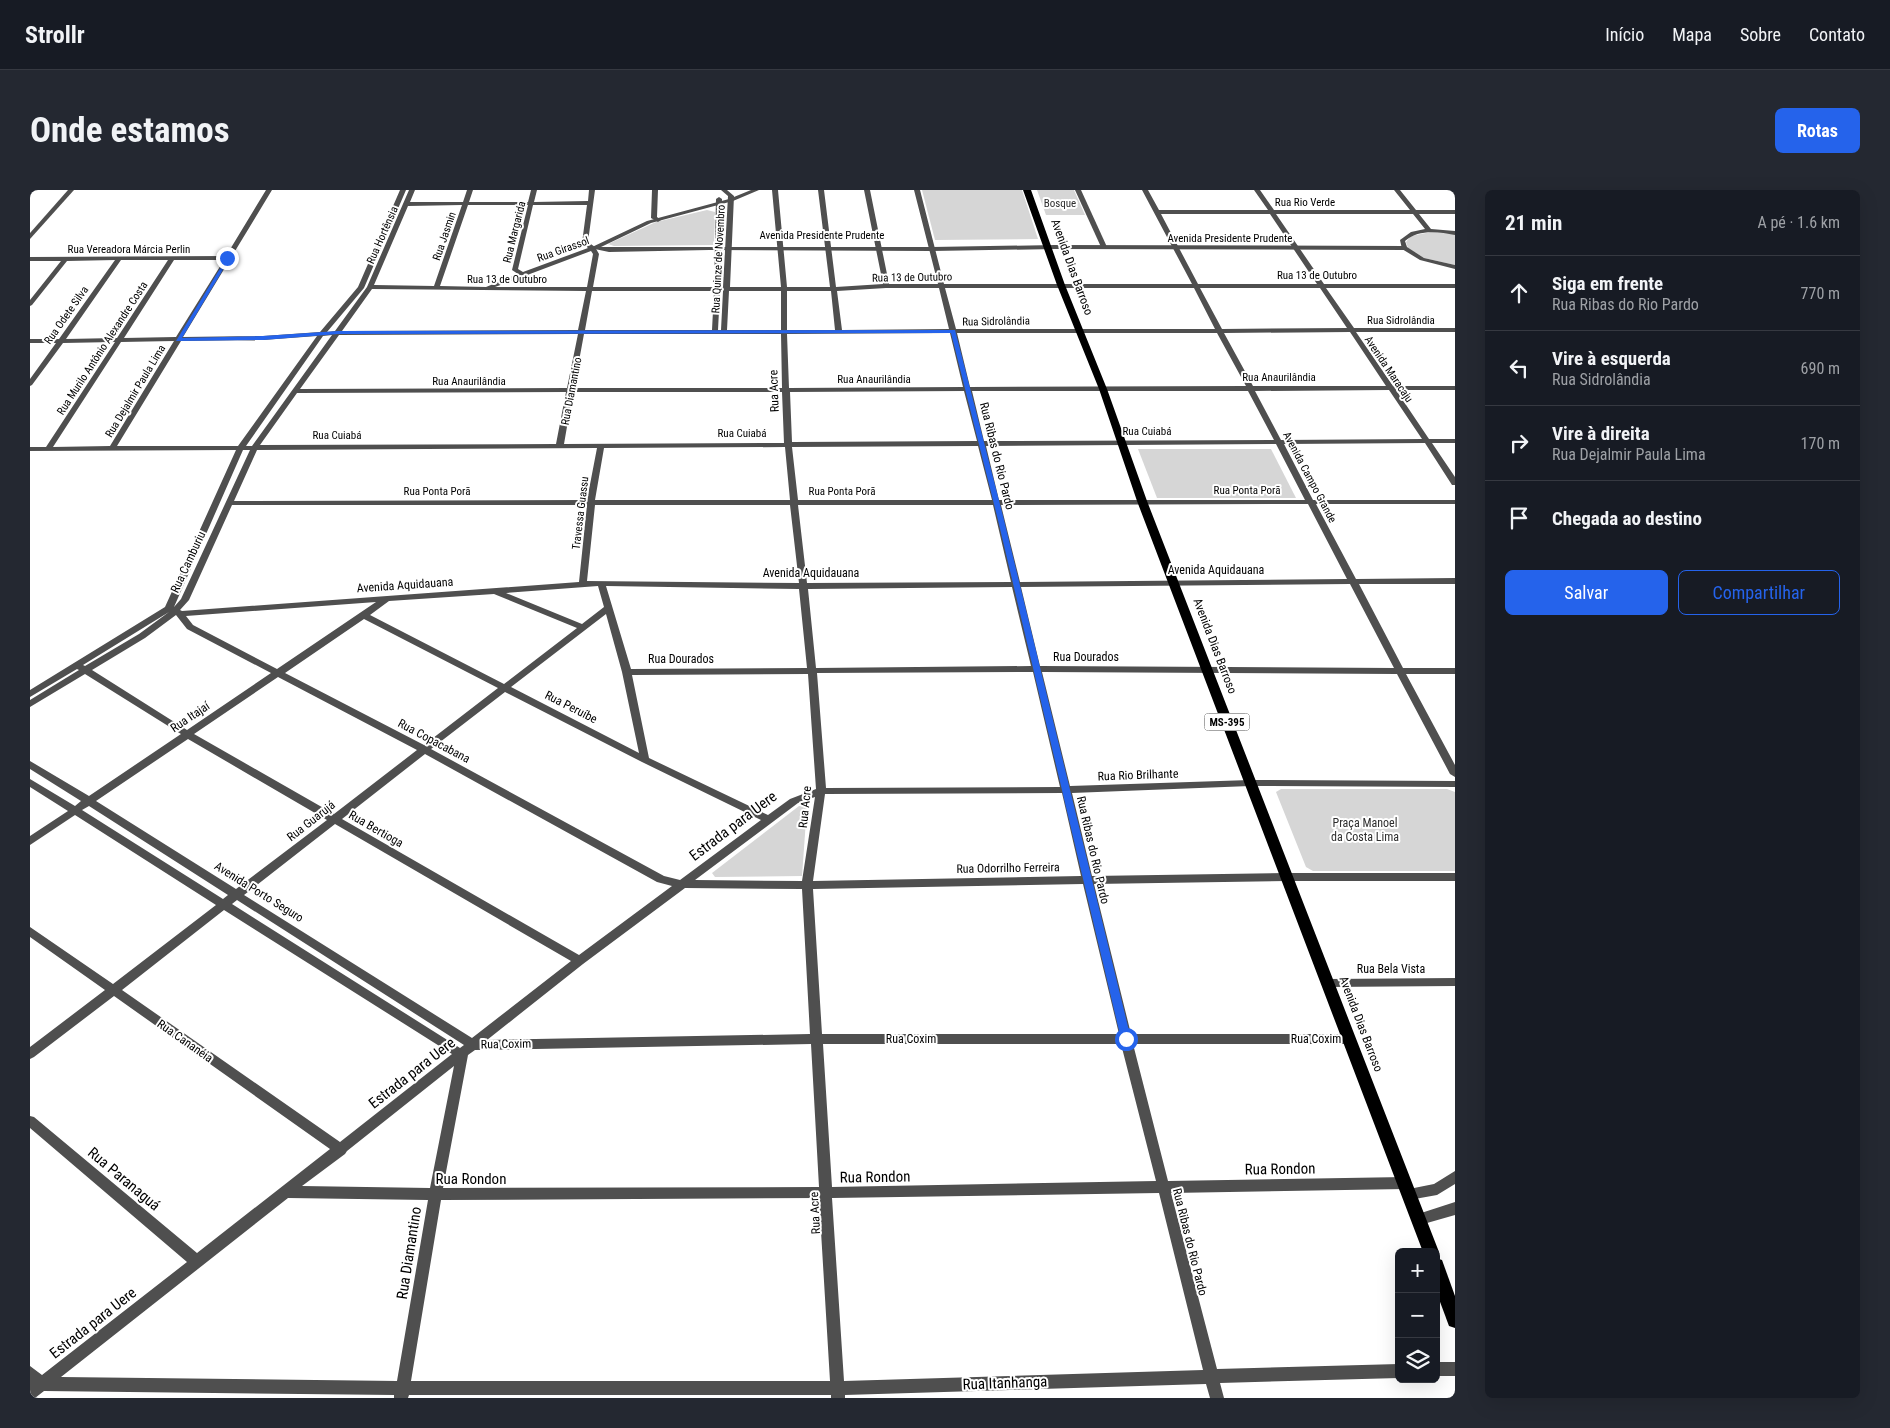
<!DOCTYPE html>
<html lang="pt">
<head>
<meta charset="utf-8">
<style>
  :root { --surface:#171b24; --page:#242831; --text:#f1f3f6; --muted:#9ea1a6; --line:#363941; --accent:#2563eb }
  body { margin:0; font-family:"Roboto Condensed",sans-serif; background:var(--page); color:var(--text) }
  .controls { position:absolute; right:15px; bottom:15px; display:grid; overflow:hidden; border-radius:8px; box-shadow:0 5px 20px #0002 }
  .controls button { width:45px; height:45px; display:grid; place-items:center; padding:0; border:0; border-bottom:1px solid var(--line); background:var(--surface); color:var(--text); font:25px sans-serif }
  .stop { position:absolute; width:15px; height:15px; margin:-11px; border:4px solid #2563eb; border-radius:50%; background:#fff }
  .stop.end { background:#2563eb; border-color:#fff; box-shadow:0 1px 5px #0008 }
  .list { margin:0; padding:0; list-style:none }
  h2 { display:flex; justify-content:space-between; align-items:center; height:65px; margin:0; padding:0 20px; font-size:21px }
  h2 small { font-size:16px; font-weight:400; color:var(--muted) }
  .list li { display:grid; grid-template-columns:32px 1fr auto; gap:15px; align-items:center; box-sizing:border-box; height:75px; padding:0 20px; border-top:1px solid var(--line) }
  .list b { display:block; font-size:19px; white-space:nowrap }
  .list p { margin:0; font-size:16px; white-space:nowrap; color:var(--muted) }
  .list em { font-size:16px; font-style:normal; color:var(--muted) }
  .actions { display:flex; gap:10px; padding:15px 20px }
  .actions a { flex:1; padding:11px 0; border:1px solid var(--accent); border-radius:8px; text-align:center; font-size:18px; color:var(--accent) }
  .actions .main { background:var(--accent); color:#fff }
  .icon { flex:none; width:28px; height:28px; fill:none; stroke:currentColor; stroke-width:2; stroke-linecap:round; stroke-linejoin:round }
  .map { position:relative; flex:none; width:1425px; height:1208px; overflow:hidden; border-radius:8px }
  header { display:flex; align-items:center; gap:30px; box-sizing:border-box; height:70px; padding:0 25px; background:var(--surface); border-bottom:1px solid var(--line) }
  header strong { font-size:24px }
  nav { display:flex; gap:28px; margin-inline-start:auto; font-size:18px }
  .intro { display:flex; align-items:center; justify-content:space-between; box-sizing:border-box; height:120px; padding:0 30px }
  h1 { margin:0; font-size:35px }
  .button { padding:12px 22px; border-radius:8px; background:var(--accent); color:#fff; font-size:18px; font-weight:700 }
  main { display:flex; gap:30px; padding:0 30px }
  aside { flex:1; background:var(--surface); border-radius:8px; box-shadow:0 5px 20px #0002 }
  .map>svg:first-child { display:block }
  .green { fill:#d6d6d6 }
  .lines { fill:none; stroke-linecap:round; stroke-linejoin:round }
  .minor { fill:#4f4f4f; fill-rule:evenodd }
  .tertiary { fill:#4f4f4f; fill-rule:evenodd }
  .primary { fill:#000; fill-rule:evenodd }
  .route { fill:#2563eb }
  .labels { text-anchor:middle; stroke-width:4; stroke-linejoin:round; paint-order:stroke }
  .far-street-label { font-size:11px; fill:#000; stroke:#fff }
  .far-park-label { font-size:11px; fill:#2d2d2d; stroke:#fff }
  .shield { fill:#fff; stroke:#4c4c4c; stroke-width:1 }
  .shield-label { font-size:11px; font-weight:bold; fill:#000 }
  .street-label { font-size:12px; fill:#000; stroke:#fff }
  .park-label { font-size:12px; fill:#2d2d2d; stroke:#fff }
  .near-street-label { font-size:15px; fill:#000; stroke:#fff }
</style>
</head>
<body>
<header>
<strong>Strollr</strong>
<nav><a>Início</a><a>Mapa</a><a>Sobre</a><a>Contato</a></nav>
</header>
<div class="intro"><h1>Onde estamos</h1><a class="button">Rotas</a></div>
<main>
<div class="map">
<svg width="1425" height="1208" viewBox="0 0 1425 1208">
  <rect width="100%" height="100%" fill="#fff"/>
  <g class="green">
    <polygon points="892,0 992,0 1008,49 905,50"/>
    <polygon points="1007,0 1044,0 1055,25 1016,25"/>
    <polygon points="677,20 685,22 684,55 584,56 578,54 626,32"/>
    <polygon points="1401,42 1425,44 1425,75 1394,68 1378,58 1376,52 1381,46"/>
    <polygon points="1108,259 1241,259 1266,308 1127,308"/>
    <polygon points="1251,599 1417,599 1425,602 1425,681 1283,681 1276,677 1246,602"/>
    <polygon points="769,616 777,616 772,686 685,687 682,683"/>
  </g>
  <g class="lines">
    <g class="minor">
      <polygon points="38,0 44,0 0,49 0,43"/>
      <path d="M236 0H242L153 147 233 146 290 142 328 97 370 0H376L334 98 297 142 305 141 337 97 379 0H385L380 12H433L437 0H443L439 12H498L501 0H507L504 12 558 11 559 0H565L558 52 565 57 569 64 563 97H684L686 9 689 7 692 9 690 97H693L698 6 691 0H697L704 6 700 97H751L742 0H748L757 97H800L788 0H794L806 97 853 94 834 0H840L859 94H908L884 0H890L914 94H1162L1112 0H1118L1129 20H1238L1224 0H1230L1244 20H1380L1364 0H1370L1386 20H1425V24H1389L1401 39 1425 41V45C1408 42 1389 39 1375 51L1377 57 1394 68 1425 75V79L1390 70 1372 59 1370 50 1381 42 1395 39 1383 24H1246L1294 94H1425V98H1296L1324 138H1425V142H1326L1363 196H1425V200H1366L1399 249H1425V253H1402L1425 287V295H1422L1395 253 1254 254 1283 310H1425V314H1286L1326 389 1425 388V394H1329L1373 478H1425V484H1376L1425 575V587L1420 584 1367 484 1012 482 1040 596 1220 590 1425 591V597L1220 596 1042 603 1062 686 1256 683H1425V691H1256L1064 694 1101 844H1319L1323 846 1325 849 1323 852 1319 854H1103L1138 991 1375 987 1380 989 1381 993 1380 997 1375 999 1141 1003 1187 1179 1369 1174V1188L1190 1193 1194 1208H1180L1176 1194 815 1205V1208H801V1205H379L378 1208H364V1205L14 1201 5 1208H0V1176L12 1185 157 1072 0 938V926L4 927 167 1063 300 959 84 806 4 867 0 869V857L75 800 0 747V737L83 794 186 715 45 625 0 655V646L38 621 0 597V589L45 616 51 611 0 579V571L59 606 151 544 55 484 0 517V510L49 480 47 479 0 507V500L135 417 206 260 0 261V257H16L85 152 33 153 2 195 0 196V189L26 153H0V149H29L85 70 37 71 2 115 0 116V110L31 71H0V67L196 66ZM432 15 404 96 344 95 378 16ZM438 15H498L482 80 488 84 456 97 410 96ZM503 15H557L552 53 558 58 493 82 488 79ZM1131 24H1240L1287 94H1168ZM561 61 563 64 557 97H465ZM91 70H138L87 148 36 149ZM144 70H194L146 147 94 148ZM856 98H909L919 139 812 140 807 101ZM915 98H1164L1185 139H926ZM1170 98H1290L1317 138 1192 139ZM342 99 556 101 548 140 312 141ZM562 101H684L682 140H555ZM690 101H693L691 140H688ZM699 101H751V140H697ZM757 101H801L805 140H757ZM1320 142 1356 196H1223L1194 143ZM920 143 933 197 759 198 757 144ZM927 143H1187L1216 196 940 197ZM548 144 537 198 270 199 309 145ZM554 144H751L752 198H544ZM302 145 222 256H216L293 146ZM287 146 208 256H87L151 151 233 150ZM144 151 80 256 23 257 91 152ZM1359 200 1392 249 1251 250 1225 201ZM934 201 947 251 762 252 760 202ZM942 201H1218L1244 250 954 251ZM536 202 526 254 230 255 267 203ZM543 202H752L754 253 534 254ZM1246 254 1275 310H969L956 256ZM948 256 962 310H768L762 257ZM755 257 760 310H565L574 258ZM567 258 557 310 204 311 227 260ZM213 260H220L151 409 144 417ZM1278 314 1317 389 990 392 971 315ZM202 315H557L549 392 152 421 150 420 159 410ZM565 315H760L769 393 557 391ZM768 315H963L981 392 777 393ZM1320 394 1364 478 1010 476 991 397ZM568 396 574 417 552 434 476 403ZM576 396 769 399 777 478 601 479ZM982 397 1001 476 786 478 778 399ZM464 404 547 438 474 494 340 425 359 411ZM346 412 247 479 163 435 156 426ZM139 422 109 444 55 476 53 475ZM576 424 592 482 609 563 481 497ZM146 425 157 439 241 483 157 540 62 480 115 448ZM334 429 468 498 394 555 255 483ZM1003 482 1030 597 796 598 787 483ZM778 484 786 599 760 609 738 625 619 568 602 485ZM248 487 387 560 304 624 164 544ZM475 502 612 572 731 630 650 690 634 686 401 559ZM158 549 297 630 206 699 66 611ZM395 564 627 692 642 696 549 765 312 629ZM1032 603 1051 686 783 691 795 604ZM785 607 772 691 665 690 768 613ZM59 616 198 705 193 709 52 620ZM305 634 541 771 442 848 214 705ZM1053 694 1089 844H792L783 699ZM655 698 772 699 780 844 457 850 553 774ZM207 710 434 855 430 858 202 714ZM194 720 422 864 310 952 92 800ZM781 854 789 997 413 998 438 865 445 860ZM793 854H1091L1126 991 802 997ZM424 876 400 998 272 996 315 964 317 961ZM1129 1003 1173 1180 814 1191 802 1008ZM258 1008 398 1010 367 1191 31 1187ZM789 1008 800 1191H381L411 1010Z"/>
      <polygon points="622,0 628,0 627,27 631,30 628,32 621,28"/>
      <polygon points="1045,0 1051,0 1077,57 1076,58 1071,57"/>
      <polygon points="1425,788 1425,796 1298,797 1294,796 1292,793 1294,790 1298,789"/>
      <rect x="1406" y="1172" width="19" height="14"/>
    </g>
    <g class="tertiary">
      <polygon points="721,0 729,0 703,11 621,33 571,57 902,57 1025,55 1374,56 1377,58 1374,60 1025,59 902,61 679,60 579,62 560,58 617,31 699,9"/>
      <polygon points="1425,981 1425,994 1407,1005 1379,1010 1374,1008 1373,1004 1374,1000 1404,994"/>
      <polygon points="1425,1012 1425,1025 1390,1035 1385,1033 1383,1029 1385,1025"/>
    </g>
    <g class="primary">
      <polygon points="993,0 1001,0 1035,95 1077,199 1117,311 1409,1062 1407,1067 1406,1062 1393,1062 1107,311 1069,199 1027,95"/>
      <polygon points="1406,1068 1412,1070 1425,1106 1425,1138 1419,1136 1406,1101"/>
    </g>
  </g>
  <polygon class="route" points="197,67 200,68 152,148 233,146 308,141 925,140 973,326 1101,849 1099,852 1092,852 1091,849 967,326 921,143 308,144 233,150 146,151"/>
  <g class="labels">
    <g class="far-street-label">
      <text x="1275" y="16">Rua Rio Verde</text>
      <text transform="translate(484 42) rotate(-76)" y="4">Rua Margarida</text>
      <text transform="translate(352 45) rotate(-66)" y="4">Rua Hortênsia</text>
      <text x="792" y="49">Avenida Presidente Prudente</text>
      <text transform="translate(414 46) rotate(-71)" y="4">Rua Jasmin</text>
      <text x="1200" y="52">Avenida Presidente Prudente</text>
      <text x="99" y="63">Rua Vereadora Márcia Perlin</text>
      <text transform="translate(533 59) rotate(-20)" y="4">Rua Girassol</text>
      <text transform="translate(688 69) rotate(-87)" y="4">Rua Quinze de Novembro</text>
      <text x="1287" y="89">Rua 13 de Outubro</text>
      <text transform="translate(882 87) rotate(-1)" y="4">Rua 13 de Outubro</text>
      <text x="477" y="93">Rua 13 de Outubro</text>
      <text transform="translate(36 125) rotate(-55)" y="4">Rua Odete Silva</text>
      <text x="1371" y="134">Rua Sidrolândia</text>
      <text transform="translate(966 131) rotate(-1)" y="4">Rua Sidrolândia</text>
      <text transform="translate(72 158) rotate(-57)" y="4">Rua Murilo Antônio Alexandre Costa</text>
      <text transform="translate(1359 179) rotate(56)" y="4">Avenida Maracaju</text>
      <text x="1249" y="191">Rua Anaurilândia</text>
      <text x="844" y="193">Rua Anaurilândia</text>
      <text x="439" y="195">Rua Anaurilândia</text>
      <text transform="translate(105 201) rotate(-59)" y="4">Rua Dejalmir Paula Lima</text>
      <text transform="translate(541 201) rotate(-79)" y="4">Rua Diamantino</text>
      <text x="1117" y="245">Rua Cuiabá</text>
      <text x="712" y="247">Rua Cuiabá</text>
      <text x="307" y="249">Rua Cuiabá</text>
      <text transform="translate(1280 287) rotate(62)" y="4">Avenida Campo Grande</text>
      <text x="1217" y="304">Rua Ponta Porã</text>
      <text x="407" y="305">Rua Ponta Porã</text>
      <text x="812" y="305">Rua Ponta Porã</text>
      <text transform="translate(550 323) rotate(-83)" y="4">Travessa Guassu</text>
    </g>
    <g class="far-park-label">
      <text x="1030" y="17">Bosque</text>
    </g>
    <rect class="shield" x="1174.5" y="523.5" width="45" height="17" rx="4"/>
    <g class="shield-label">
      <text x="1197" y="536">MS-395</text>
    </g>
    <g class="street-label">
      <text transform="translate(1042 77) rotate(70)" y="4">Avenida Dias Barroso</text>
      <text transform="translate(744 201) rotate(-92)" y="4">Rua Acre</text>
      <text transform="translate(967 266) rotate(76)" y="4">Rua Ribas do Rio Pardo</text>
      <text transform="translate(158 372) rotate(-65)" y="4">Rua Camburiu</text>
      <text x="1186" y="384">Avenida Aquidauana</text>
      <text x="781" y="387">Avenida Aquidauana</text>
      <text transform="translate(375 395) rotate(-4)" y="4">Avenida Aquidauana</text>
      <text transform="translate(1185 456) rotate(69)" y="4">Avenida Dias Barroso</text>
      <text x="1056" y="471">Rua Dourados</text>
      <text x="651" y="473">Rua Dourados</text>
      <text transform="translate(541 517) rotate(27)" y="4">Rua Peruíbe</text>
      <text transform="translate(160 527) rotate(-34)" y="4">Rua Itajaí</text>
      <text transform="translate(404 551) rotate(28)" y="4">Rua Copacabana</text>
      <text transform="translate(1108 585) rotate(-2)" y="4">Rua Rio Brilhante</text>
      <text transform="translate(775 617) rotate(-84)" y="4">Rua Acre</text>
      <text transform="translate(281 631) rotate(-38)" y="4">Rua Guarujá</text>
      <text transform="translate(346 639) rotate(30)" y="4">Rua Bertioga</text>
      <text transform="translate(1063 660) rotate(77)" y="4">Rua Ribas do Rio Pardo</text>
      <text transform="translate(978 678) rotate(-1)" y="4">Rua Odorrilho Ferreira</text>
      <text transform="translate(229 702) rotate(32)" y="4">Avenida Porto Seguro</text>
      <text x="1361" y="783">Rua Bela Vista</text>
      <text transform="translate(1331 834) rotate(69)" y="4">Avenida Dias Barroso</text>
      <text x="881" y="853">Rua Coxim</text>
      <text x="1286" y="853">Rua Coxim</text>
      <text transform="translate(155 851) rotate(35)" y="4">Rua Cananéia</text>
      <text transform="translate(476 854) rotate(-1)" y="4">Rua Coxim</text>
      <text transform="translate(785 1023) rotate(-93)" y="4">Rua Acre</text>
      <text transform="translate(1160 1052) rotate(76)" y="4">Rua Ribas do Rio Pardo</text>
    </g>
    <g class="park-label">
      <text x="1335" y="637">Praça Manoel<tspan x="1335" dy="14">da Costa Lima</tspan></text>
    </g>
    <g class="near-street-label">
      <text transform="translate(703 636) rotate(-37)" y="5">Estrada para Uere</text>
      <text transform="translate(382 883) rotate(-38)" y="5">Estrada para Uere</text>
      <text transform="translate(1250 979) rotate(-1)" y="5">Rua Rondon</text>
      <text transform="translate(845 987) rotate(-1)" y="5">Rua Rondon</text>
      <text transform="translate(94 989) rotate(40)" y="5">Rua Paranaguá</text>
      <text x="441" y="994">Rua Rondon</text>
      <text transform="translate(379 1063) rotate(-81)" y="5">Rua Diamantino</text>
      <text transform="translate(63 1133) rotate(-38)" y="5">Estrada para Uere</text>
      <text transform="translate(975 1193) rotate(-2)" y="5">Rua Itanhanga</text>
    </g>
  </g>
</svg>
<div class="controls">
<button>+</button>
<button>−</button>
<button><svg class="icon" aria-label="layers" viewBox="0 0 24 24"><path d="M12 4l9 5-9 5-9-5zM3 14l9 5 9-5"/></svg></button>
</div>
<div class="stop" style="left:1096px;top:849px"></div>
<div class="stop end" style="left:197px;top:68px"></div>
</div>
<aside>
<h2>21 min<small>A pé · 1.6 km</small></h2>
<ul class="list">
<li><svg class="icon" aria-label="ahead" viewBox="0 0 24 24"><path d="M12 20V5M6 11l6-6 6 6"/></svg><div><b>Siga em frente</b><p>Rua Ribas do Rio Pardo</p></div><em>770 m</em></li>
<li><svg class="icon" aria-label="left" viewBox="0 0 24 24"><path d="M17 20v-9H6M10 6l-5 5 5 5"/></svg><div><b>Vire à esquerda</b><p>Rua Sidrolândia</p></div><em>690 m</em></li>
<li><svg class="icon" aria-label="right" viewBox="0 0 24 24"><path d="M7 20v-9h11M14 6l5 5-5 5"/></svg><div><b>Vire à direita</b><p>Rua Dejalmir Paula Lima</p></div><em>170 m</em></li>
<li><svg class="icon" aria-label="arrive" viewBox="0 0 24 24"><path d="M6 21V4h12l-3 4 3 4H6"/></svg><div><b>Chegada ao destino</b></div></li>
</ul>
<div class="actions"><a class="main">Salvar</a><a>Compartilhar</a></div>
</aside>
</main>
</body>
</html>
